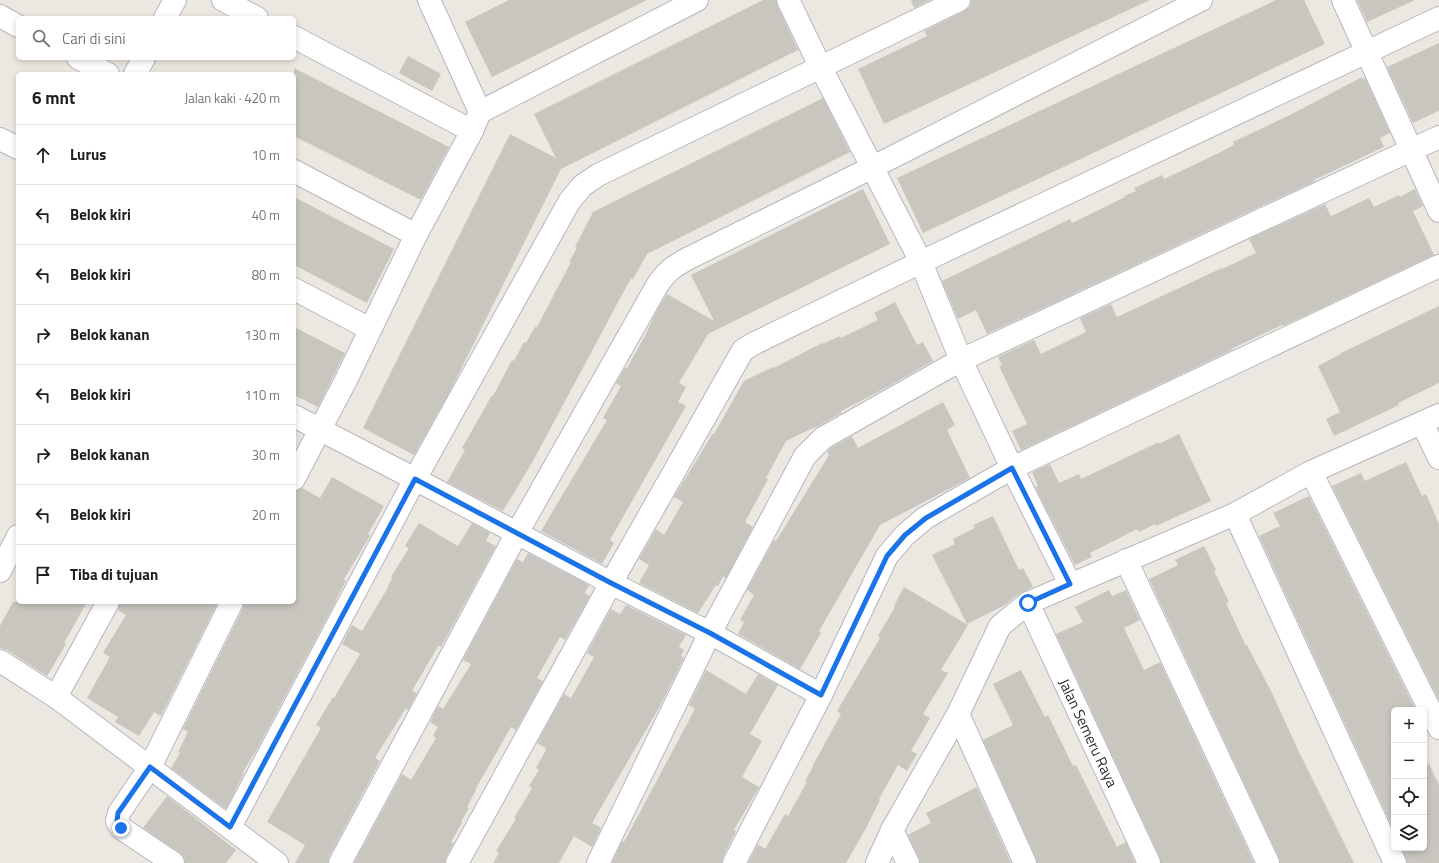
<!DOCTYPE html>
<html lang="id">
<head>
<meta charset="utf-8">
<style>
  :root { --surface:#fff; --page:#f2f2f2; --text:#202124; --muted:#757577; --line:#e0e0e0 }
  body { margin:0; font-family:"Titillium Web",sans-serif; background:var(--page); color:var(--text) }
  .controls { position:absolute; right:12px; bottom:12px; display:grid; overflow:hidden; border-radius:6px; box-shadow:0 2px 6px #0003 }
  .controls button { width:36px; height:36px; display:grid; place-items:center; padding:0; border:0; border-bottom:1px solid var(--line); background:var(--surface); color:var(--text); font:20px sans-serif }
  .stop { position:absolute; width:12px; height:12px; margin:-9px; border:3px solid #1a73e8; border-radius:50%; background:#fff }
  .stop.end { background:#1a73e8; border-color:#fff; box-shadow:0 1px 4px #0008 }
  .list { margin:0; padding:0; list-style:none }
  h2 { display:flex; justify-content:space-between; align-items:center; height:52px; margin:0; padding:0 16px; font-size:17px }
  h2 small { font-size:13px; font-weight:400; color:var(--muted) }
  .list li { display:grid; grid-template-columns:26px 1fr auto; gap:12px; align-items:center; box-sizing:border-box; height:60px; padding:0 16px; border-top:1px solid var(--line) }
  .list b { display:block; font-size:15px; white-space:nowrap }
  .list em { font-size:13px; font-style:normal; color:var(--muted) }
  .icon { flex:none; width:22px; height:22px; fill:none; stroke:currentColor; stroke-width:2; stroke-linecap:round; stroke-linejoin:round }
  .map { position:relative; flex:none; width:1439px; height:863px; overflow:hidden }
  .search { position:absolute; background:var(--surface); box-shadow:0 2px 6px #0003; left:16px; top:16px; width:280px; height:44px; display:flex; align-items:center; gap:10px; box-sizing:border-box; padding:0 14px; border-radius:6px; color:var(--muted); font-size:15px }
  .panel { position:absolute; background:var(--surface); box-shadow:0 2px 6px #0003; left:16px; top:72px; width:280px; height:532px; border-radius:6px }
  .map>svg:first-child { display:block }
  .building { fill:#c9c5bf }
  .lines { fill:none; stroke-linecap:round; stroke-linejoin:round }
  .street-casing { stroke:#b4b7bf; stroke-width:24 }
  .street { stroke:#fff; stroke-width:22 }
  .route { stroke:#1a73e8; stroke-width:5 }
  .labels { text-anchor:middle; stroke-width:3.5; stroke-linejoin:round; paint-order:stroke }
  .street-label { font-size:15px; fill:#2d2d2d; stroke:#fff }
</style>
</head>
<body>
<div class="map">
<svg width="1439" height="863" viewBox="0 0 1439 863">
  <rect width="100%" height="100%" fill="#ede7e1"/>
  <g class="building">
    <polygon points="509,0 647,0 492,77 465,22"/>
    <polygon points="763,0 776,0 777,5 798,50 561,169 448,395 414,455 363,428 510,134 556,158 534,114"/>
    <polygon points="911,0 930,0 914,8"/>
    <polygon points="971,0 1150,0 884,124 858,69 927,36 924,31 964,11 970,7"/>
    <polygon points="1276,0 1304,0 1325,44 923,233 897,178"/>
    <polygon points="1357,0 1415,0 1367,22"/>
    <polygon points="1439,43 1439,111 1413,123 1387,67"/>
    <polygon points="408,56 441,74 432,91 399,73"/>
    <polygon points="294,68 449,147 421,199 419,199 294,136"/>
    <polygon points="1362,77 1363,79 1365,78 1390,133 1380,138 1384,147 1314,180 1315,181 987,334 976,310 958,319 942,281 1070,219 1072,223 1125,197 1124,196 1136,191 1134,188 1162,175 1164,179 1221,152 1234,145 1233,142 1292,114"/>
    <polygon points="823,98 850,152 647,254 633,279 631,278 533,461 503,511 447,482 465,450 462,448 492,395 493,396 512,360 514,361 524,342 526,343 535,327 537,327 571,262 569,262 577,248 575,247 593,212"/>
    <polygon points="863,189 890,244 708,334 679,383 686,387 678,402 686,406 610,540 614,543 602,564 541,531 607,420 603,418 621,386 616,383 625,368 627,368 646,334 654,316 667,294 714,321 691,275"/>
    <polygon points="1415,189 1423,206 1413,211 1434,255 1283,326 1282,325 1231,349 1232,350 1021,450 1012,431 1027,424 999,366 1002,365 998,357 1034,340 1041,354 1086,332 1080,318 1111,304 1117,317 1222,268 1222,269 1256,253 1249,239 1325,204 1331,216 1369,198 1374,207 1399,195 1400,197"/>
    <polygon points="294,197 394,249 367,303 294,265"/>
    <polygon points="895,302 917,345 923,342 933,361 880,391 841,411 841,413 815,428 815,427 786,441 766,478 768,479 745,522 753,527 726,578 723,576 718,586 716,585 698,613 639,583 649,565 639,559 656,529 664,535 683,502 674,497 713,433 714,434 744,381 773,367 774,368 822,343 822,344 840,336 841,338 878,320 874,313"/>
    <polygon points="1439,306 1439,383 1398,403 1399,405 1334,436 1326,419 1340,412 1318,366 1341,354 1341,353"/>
    <polygon points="294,327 345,353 318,407 294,395"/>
    <polygon points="943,402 955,425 947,430 970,478 880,525 819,631 821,633 800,669 738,634 744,622 740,620 754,595 747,590 774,540 776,541 829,455 827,452 831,448 852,436 858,448"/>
    <polygon points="1179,434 1211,501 1156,526 1155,524 1139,532 1137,529 1090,553 1092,557 1075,565 1035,487 1038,486 1032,472 1050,464 1059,483 1079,474 1081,479 1159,442 1159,444"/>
    <polygon points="1406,462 1422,496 1426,494 1439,524 1439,700 1332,486 1361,473 1365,481"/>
    <polygon points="332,477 384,506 368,534 370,536 344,579 346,581 336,599 337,599 256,751 243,772 244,773 226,809 171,768 180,753 178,752 188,732 183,729 243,608 244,602 294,602 294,491 302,488 320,498"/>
    <polygon points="1309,496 1416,710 1394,710 1394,831 1259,536 1280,526 1273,513"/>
    <polygon points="993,516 1019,570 1023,568 1033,587 1020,593 1005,605 967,624 932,555 955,544 953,539 975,528 973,525"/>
    <polygon points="419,523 458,546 472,523 490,533 486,541 496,546 441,647 438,646 412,691 417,693 408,710 406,708 375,758 380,761 329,857 328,863 295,863 305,845 267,822 321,728 316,725 333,697 334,698 360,654 342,644 352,625 362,631 386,591 392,578 391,577 409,548 405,546"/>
    <polygon points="1204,546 1216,570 1214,571 1229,602 1226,603 1246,646 1247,645 1272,693 1299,752 1354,863 1280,863 1279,858 1149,579 1178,565 1175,560"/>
    <polygon points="528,553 589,585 585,593 590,596 565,640 560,637 537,678 543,681 516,730 511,727 475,790 476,790 467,807 469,808 461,822 462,823 451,842 454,843 446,857 445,863 354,863 402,774 411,780 436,738 433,736 438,727 430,722 438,706 443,709 471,664 463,660 517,559 523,562"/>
    <polygon points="904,587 968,625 941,670 948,673 923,714 930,718 911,751 917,754 907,771 898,765 879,799 880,800 865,830 846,863 748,863 758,844 765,849 785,814 788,816 807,782 805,781 813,767 812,767 841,714 837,711 880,638 878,636 895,607 894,606"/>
    <polygon points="1109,590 1112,596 1126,590 1140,620 1124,628 1144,670 1160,662 1254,863 1161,863 1160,858 1056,634 1083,622 1075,607"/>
    <polygon points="13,602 87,602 64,643 66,644 47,676 7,650 0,648 0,626"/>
    <polygon points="120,602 218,602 161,716 154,712 139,736 115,722 118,717 87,698 110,657 103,653 126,615 118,610"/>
    <polygon points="626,605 686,635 679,647 684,650 681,656 684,658 660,706 592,823 601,828 592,847 574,836 559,863 493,863 499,853 496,851 516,819 514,818 532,788 529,786 539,770 536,768 546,750 545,749 546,748 537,743 564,694 571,698 594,657 587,653 611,609 620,614"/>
    <polygon points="706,670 746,694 758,674 778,685 750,734 762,741 742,777 759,787 734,830 736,831 723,857 722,863 612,863 622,841 624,842 695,709 689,705"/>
    <polygon points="1021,670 1045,717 1048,715 1073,766 1076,765 1117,847 1126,842 1135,863 1037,863 1036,858 983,740 1013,725 993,684"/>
    <polygon points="1429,764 1439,785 1439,863 1407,863 1402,848 1424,848 1424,766"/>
    <polygon points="977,787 1011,863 920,863 919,858 908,835 931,823 926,813"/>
    <polygon points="167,796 236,850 226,863 185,863 184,857 180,853 143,828"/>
  </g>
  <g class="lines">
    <defs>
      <g id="street">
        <polyline points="223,0 257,18"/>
        <polyline points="788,0 820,66 921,262 961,360 1012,468 1070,584"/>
        <polyline points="1343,0 1439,211"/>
        <polyline points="0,16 18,26"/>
        <polyline points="165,18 175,0"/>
        <polyline points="294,37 472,131"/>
        <polyline points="78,58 108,74"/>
        <polyline points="135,74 144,58"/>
        <polyline points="480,112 697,0"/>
        <polyline points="0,139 18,148"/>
        <polyline points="294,171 416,235"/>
        <polyline points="294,289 370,329"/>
        <polyline points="294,416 415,479 611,583 710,633 821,695"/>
        <polyline points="1422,423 1439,458"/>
        <polyline points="1311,472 1439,728"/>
        <polyline points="294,479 346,380 416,235 472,131 480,112 429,0"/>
        <polyline points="1235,514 1395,863"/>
        <polyline points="1126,560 1268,863"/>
        <polyline points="0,571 18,536"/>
        <polyline points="1028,603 1149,863"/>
        <polyline points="0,661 56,697 277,863"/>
        <polyline points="56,697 108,602"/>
        <polyline points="958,714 1025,863"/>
        <polyline points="230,827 415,479 569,202 582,186 598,175 959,0"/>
        <polyline points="892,830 908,863"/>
        <polyline points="173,863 121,828 117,821 119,813 150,767 232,602"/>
        <path d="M340 863 517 533 658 284C668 270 673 267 687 259L873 167 1201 0"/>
        <polyline points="457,863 611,583 743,350 753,344 921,262 1439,18"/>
        <polyline points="598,863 710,633 805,456 823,438 961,360 1439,137"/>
        <polyline points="734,863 821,695 887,556 905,535 925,518 1012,468 1439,266"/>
        <polyline points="877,863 892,830 958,714 1000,626 1028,603 1235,514 1311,472 1439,415"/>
      </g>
    </defs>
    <use href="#street" class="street-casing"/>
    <use href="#street" class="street"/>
  </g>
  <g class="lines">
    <polyline class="route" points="121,828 117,821 118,813 150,767 230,827 415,479 611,583 710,633 821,695 887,556 905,535 926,518 1012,468 1070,584 1028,603"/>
  </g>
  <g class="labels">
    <g class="street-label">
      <text transform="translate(1088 733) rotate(65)" y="5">Jalan Semeru Raya</text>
    </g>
  </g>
</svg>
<div class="controls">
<button>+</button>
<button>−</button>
<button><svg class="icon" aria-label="locate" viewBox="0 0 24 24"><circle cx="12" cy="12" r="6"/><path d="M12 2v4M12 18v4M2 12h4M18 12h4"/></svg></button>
<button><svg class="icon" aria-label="layers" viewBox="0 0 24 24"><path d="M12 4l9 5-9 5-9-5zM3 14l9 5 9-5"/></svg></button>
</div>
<div class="stop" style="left:1028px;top:603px"></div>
<div class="stop end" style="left:121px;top:828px"></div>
<div class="search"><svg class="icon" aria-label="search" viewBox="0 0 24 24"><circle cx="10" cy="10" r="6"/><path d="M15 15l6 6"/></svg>Cari di sini</div>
<section class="panel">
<h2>6 mnt<small>Jalan kaki · 420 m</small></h2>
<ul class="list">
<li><svg class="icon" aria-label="ahead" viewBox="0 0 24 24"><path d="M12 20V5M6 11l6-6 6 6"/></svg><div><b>Lurus</b></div><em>10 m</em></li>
<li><svg class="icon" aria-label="left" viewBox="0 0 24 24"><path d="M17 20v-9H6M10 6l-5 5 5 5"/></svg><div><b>Belok kiri</b></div><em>40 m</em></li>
<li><svg class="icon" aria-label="left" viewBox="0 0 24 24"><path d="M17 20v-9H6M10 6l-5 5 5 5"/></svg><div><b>Belok kiri</b></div><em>80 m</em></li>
<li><svg class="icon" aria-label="right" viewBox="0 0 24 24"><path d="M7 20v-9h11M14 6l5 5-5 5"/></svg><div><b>Belok kanan</b></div><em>130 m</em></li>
<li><svg class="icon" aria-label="left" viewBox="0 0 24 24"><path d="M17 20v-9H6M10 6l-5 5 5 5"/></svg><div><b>Belok kiri</b></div><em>110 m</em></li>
<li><svg class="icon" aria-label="right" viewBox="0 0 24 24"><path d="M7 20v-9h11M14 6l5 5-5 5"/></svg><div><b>Belok kanan</b></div><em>30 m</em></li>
<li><svg class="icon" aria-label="left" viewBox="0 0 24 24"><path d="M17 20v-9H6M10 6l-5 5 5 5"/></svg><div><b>Belok kiri</b></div><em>20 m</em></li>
<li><svg class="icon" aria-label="arrive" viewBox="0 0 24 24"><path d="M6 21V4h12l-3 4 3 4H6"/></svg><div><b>Tiba di tujuan</b></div></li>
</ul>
</section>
</div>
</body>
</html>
